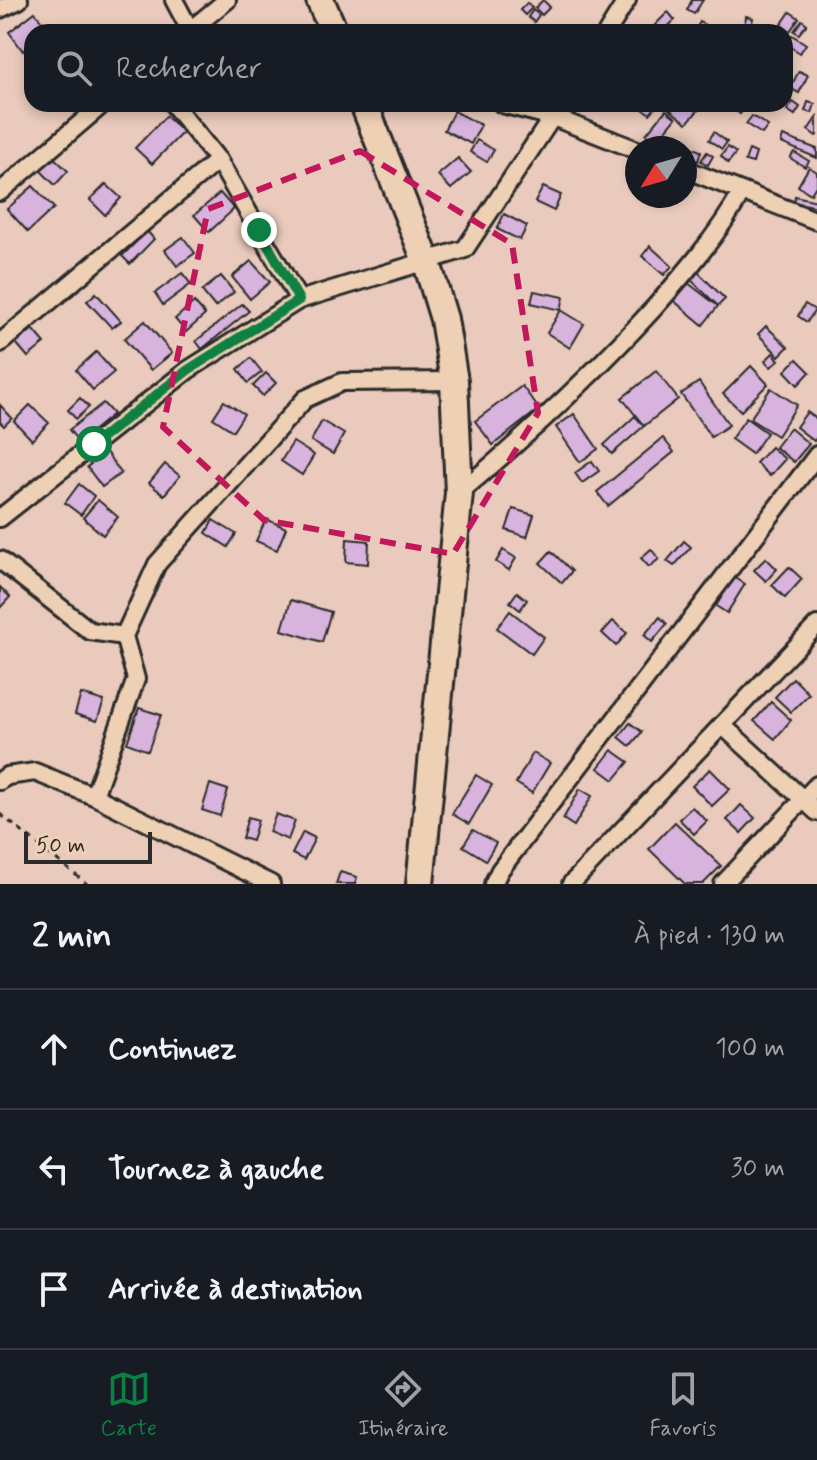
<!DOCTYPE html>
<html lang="fr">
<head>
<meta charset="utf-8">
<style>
  :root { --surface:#171b24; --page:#20242c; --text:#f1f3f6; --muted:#9ea1a6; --line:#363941; --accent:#0b8043 }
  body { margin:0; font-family:Mynerve,sans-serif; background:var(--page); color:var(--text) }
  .compass { position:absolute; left:625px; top:136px; width:72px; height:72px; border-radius:50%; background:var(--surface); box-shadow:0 4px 12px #0003; rotate:233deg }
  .scale { position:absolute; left:24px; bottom:20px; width:128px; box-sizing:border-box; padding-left:8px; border:4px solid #2b2b2b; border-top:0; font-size:22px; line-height:28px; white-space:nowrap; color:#2b2b2b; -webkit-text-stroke:6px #eed0b4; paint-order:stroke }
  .stop { position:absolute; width:24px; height:24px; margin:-18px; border:6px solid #0b8043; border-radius:50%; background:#fff }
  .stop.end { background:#0b8043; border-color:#fff; box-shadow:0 2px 8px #0008 }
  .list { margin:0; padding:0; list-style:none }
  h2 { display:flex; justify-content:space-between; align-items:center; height:104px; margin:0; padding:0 32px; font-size:34px }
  h2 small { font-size:26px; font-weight:400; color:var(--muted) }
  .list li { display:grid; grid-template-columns:52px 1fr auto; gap:24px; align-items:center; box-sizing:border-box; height:120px; padding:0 32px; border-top:2px solid var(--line) }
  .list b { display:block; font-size:30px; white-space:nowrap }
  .list em { font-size:26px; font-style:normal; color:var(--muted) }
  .icon { flex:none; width:44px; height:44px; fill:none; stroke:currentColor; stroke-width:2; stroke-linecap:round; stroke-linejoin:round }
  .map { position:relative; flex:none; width:817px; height:884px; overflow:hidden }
  .search { position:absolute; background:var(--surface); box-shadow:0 4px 12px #0003; left:24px; right:24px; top:24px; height:88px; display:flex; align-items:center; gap:20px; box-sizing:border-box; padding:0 28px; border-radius:24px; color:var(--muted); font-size:30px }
  .sheet { height:464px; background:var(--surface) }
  nav { display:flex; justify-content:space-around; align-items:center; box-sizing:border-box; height:112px; border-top:2px solid var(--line); background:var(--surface); font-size:22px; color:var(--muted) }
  nav a { display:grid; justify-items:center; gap:4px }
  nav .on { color:var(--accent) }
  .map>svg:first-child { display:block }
  .building { fill:#d7b3dd; stroke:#2b2b2b; stroke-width:2 }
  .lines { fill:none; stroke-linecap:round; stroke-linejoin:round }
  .minor-casing { stroke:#2b2b2b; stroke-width:22 }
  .trunk-casing { stroke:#2b2b2b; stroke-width:32 }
  .path { stroke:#2b2b2b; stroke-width:3; stroke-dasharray:6 6; stroke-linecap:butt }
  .minor { stroke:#eed0b4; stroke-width:16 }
  .trunk { stroke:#eed0b4; stroke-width:26 }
  .route { stroke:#0b8043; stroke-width:10 }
  .marked { fill:none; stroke:#c2185b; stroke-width:6; stroke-dasharray:16 10; stroke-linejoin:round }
</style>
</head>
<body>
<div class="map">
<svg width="817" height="884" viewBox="0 0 817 884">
  <rect width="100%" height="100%" fill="#e9cabc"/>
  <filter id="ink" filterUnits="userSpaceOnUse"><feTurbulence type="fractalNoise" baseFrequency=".0125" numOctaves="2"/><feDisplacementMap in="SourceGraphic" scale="16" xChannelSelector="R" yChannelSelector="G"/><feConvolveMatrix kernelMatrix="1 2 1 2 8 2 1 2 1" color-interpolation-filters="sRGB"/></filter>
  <g filter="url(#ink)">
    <g class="building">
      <polygon points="543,0 550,7 542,15 535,8"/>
      <polygon points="692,0 703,0 694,14 687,10"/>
      <polygon points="527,3 532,8 525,15 520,10"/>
      <polygon points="533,10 539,15 534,22 528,17"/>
      <polygon points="35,12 49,31 32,32 32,44 23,51 9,32"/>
      <polygon points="668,12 675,20 662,32 655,25"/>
      <polygon points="790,12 799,18 790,31 781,25"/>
      <polygon points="746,16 753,18 751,29 744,28"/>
      <polygon points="802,20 807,24 799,34 794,31"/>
      <polygon points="700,22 713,30 711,32 702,32 696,29"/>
      <polygon points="792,35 806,44 800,53 786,44"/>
      <polygon points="799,71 808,75 799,93 790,88"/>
      <polygon points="793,102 800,107 795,115 787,110"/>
      <polygon points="808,102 815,104 812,113 805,111"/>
      <polygon points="636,104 651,104 656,107 650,114"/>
      <polygon points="673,104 700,104 702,106 687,123 669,109"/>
      <polygon points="734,104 744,108 740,114 731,107"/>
      <polygon points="666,110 676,118 656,142 646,134"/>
      <polygon points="454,111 481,125 471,144 444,130"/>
      <polygon points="166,116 183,132 152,164 135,148"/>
      <polygon points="752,116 768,126 762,134 746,124"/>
      <polygon points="817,117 817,135 816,136 808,130"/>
      <polygon points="714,132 727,142 722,149 709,140"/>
      <polygon points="783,136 817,149 817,158 781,143"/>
      <polygon points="477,140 494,150 487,162 470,152"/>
      <polygon points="690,147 701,151 698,161 686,157"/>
      <polygon points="728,147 736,153 728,163 721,156"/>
      <polygon points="749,150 756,153 753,163 745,161"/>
      <polygon points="707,152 713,156 708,165 701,161"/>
      <polygon points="794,152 809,161 805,167 790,158"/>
      <polygon points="49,153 68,171 55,185 36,166"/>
      <polygon points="458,158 471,172 451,189 438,175"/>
      <polygon points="809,167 817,172 817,184 811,194 798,186"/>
      <polygon points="106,184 121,198 105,215 90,200"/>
      <polygon points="33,186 54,208 28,232 7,209"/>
      <polygon points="543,187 561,195 554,211 535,202"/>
      <polygon points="220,193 234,209 209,232 194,215"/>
      <polygon points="795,196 817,201 817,207 794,202"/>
      <polygon points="504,214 527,226 520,240 497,229"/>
      <polygon points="147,231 154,239 130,264 122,256"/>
      <polygon points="183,237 195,253 177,266 165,250"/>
      <polygon points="650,246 672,266 664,275 642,256"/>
      <polygon points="251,261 270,282 250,299 232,277"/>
      <polygon points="698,272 725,299 718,306 691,280"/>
      <polygon points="182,273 191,284 163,305 155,293"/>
      <polygon points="221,276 234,292 215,307 202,291"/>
      <polygon points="688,283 718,306 703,325 674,301"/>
      <polygon points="534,291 564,297 561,310 531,303"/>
      <polygon points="96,293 121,321 112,328 87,301"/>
      <polygon points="194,302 205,315 186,332 175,319"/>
      <polygon points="242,304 249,311 202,349 196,341"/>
      <polygon points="805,304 815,310 807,322 798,316"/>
      <polygon points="561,310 584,324 570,348 547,333"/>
      <polygon points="145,321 172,353 151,370 124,339"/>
      <polygon points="766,326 788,347 779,356 758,334"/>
      <polygon points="33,329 45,343 28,357 16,343"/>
      <polygon points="96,352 114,372 93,390 76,370"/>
      <polygon points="773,353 779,360 771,367 765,361"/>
      <polygon points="251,358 262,372 248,383 238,369"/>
      <polygon points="797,359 810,372 798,385 785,371"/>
      <polygon points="751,366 768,384 741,411 723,394"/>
      <polygon points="656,371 678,399 644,426 622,398"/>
      <polygon points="266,373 276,383 263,396 253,386"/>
      <polygon points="699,382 729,425 711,437 681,394"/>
      <polygon points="522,386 539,409 493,445 475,421"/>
      <polygon points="771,388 797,405 777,436 750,419"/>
      <polygon points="80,398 89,407 76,419 68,410"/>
      <polygon points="224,401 244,414 233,431 213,418"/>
      <polygon points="103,403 113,414 79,442 69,430"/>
      <polygon points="0,405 12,418 4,426 0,422"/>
      <polygon points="30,405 49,423 32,440 14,421"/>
      <polygon points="807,412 817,419 817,437 814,441 796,427"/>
      <polygon points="574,414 598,449 580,462 556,427"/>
      <polygon points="635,416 644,426 612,454 604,445"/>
      <polygon points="746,418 767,433 752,454 731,439"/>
      <polygon points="322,421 344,434 333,454 311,441"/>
      <polygon points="790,428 809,444 794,462 775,447"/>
      <polygon points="663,438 674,452 608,506 597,492"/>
      <polygon points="293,442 314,455 302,475 281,461"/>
      <polygon points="771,447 785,459 770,476 756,463"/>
      <polygon points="106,452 121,473 102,487 87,467"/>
      <polygon points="592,461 599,471 582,483 575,473"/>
      <polygon points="165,464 180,476 164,495 149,483"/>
      <polygon points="79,484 94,496 81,515 65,503"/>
      <polygon points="98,500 118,517 103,535 83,518"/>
      <polygon points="513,509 534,515 527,537 506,530"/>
      <polygon points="266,519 286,528 277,550 256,541"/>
      <polygon points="213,520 236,534 228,547 206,533"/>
      <polygon points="347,539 369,541 368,564 346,562"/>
      <polygon points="684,541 691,547 674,566 667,561"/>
      <polygon points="651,549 659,559 649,567 641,558"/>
      <polygon points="503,550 516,558 509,570 496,562"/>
      <polygon points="551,551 572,571 562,583 540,563"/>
      <polygon points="766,558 777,569 766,581 754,570"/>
      <polygon points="789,567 802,579 785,598 772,585"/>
      <polygon points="734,577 745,584 727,613 716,606"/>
      <polygon points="0,587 10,597 0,608"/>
      <polygon points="517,592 527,600 520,610 510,602"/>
      <polygon points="291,600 331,612 322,642 282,630"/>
      <polygon points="510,611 544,637 532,654 497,628"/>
      <polygon points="660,617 667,624 652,642 644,635"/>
      <polygon points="613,621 627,633 616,646 602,633"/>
      <polygon points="793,678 809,694 791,712 775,697"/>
      <polygon points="81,694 104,701 97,721 75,714"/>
      <polygon points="771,702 791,720 775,739 754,721"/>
      <polygon points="139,708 161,715 148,751 127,743"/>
      <polygon points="630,723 642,732 630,746 619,737"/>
      <polygon points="612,750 629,762 614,780 598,768"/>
      <polygon points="533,753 550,763 532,793 516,783"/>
      <polygon points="710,769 730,789 712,806 692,786"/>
      <polygon points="476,775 492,785 469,824 452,814"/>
      <polygon points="210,784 228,790 220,816 202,810"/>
      <polygon points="580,789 592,796 574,826 563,819"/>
      <polygon points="741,805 755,818 741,833 727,820"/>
      <polygon points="692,807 707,821 694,834 679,819"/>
      <polygon points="276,814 295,821 288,840 269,832"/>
      <polygon points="248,817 258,820 252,841 242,838"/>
      <polygon points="675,822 721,866 703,884 685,884 649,849"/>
      <polygon points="473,830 496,843 486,860 463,846"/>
      <polygon points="303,832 315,838 304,860 292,854"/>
      <polygon points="340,872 357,877 355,884 336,884"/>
    </g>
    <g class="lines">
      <defs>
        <g id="minor">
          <polyline points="174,0 190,30"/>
          <polyline points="0,9 19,0"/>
          <polyline points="188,32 227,0"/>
          <polyline points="607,32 627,0"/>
          <polyline points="173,104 218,160 299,300"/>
          <polyline points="502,104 553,117 637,150"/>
          <polyline points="685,169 817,221"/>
          <polyline points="0,192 103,104"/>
          <polyline points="0,343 218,160"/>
          <path d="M459 493C528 435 593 375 654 308 686 272 718 235 742 192"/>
          <polyline points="0,518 188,370 299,300 465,249 561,104"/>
          <polyline points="0,560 90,631 124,636"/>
          <polyline points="722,725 817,812"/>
          <polyline points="0,781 7,776 35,772 94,796 271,884"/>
          <polyline points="94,796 136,679 124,636 157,564 305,399 342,382 454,381"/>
          <polyline points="493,884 500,870 817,455"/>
          <polyline points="571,884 817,625"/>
          <polyline points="723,884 817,785"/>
        </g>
        <g id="trunk">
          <polyline points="320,0 334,32"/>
          <polyline points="364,104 427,263 444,319 454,381 459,493 420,884"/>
        </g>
      </defs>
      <use href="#minor" class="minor-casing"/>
      <use href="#trunk" class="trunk-casing"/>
      <polyline class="path" points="0,814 87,884"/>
      <use href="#minor" class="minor"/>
      <use href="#trunk" class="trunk"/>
    </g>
  </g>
  <g class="lines" filter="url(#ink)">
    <polyline class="route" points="94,444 188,370 299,300 259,230"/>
  </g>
  <path class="marked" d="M360 151 512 244 538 413 453 554 264 520 163 427 208 209Z"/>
</svg>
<svg class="compass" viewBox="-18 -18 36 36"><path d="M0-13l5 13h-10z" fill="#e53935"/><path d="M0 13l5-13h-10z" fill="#9ea1a6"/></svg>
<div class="scale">50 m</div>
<div class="stop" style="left:94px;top:444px"></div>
<div class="stop end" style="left:259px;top:230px"></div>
<div class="search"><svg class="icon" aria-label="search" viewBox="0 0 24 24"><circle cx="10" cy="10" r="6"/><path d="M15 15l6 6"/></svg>Rechercher</div>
</div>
<section class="sheet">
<h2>2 min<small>À pied · 130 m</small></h2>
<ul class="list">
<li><svg class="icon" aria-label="ahead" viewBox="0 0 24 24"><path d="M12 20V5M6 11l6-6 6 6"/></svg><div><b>Continuez</b></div><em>100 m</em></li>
<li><svg class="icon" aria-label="left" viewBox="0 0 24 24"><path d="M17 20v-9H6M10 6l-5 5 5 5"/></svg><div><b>Tournez à gauche</b></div><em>30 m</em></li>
<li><svg class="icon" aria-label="arrive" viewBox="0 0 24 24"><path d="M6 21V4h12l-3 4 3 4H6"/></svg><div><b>Arrivée à destination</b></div></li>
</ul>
</section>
<nav>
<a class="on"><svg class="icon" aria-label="map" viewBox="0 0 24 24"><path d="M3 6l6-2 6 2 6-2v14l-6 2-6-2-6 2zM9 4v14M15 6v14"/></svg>Carte</a>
<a><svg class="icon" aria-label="directions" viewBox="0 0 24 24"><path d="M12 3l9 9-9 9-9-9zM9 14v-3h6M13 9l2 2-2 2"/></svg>Itinéraire</a>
<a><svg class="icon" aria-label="saved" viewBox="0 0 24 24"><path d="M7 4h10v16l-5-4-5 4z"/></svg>Favoris</a>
</nav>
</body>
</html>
